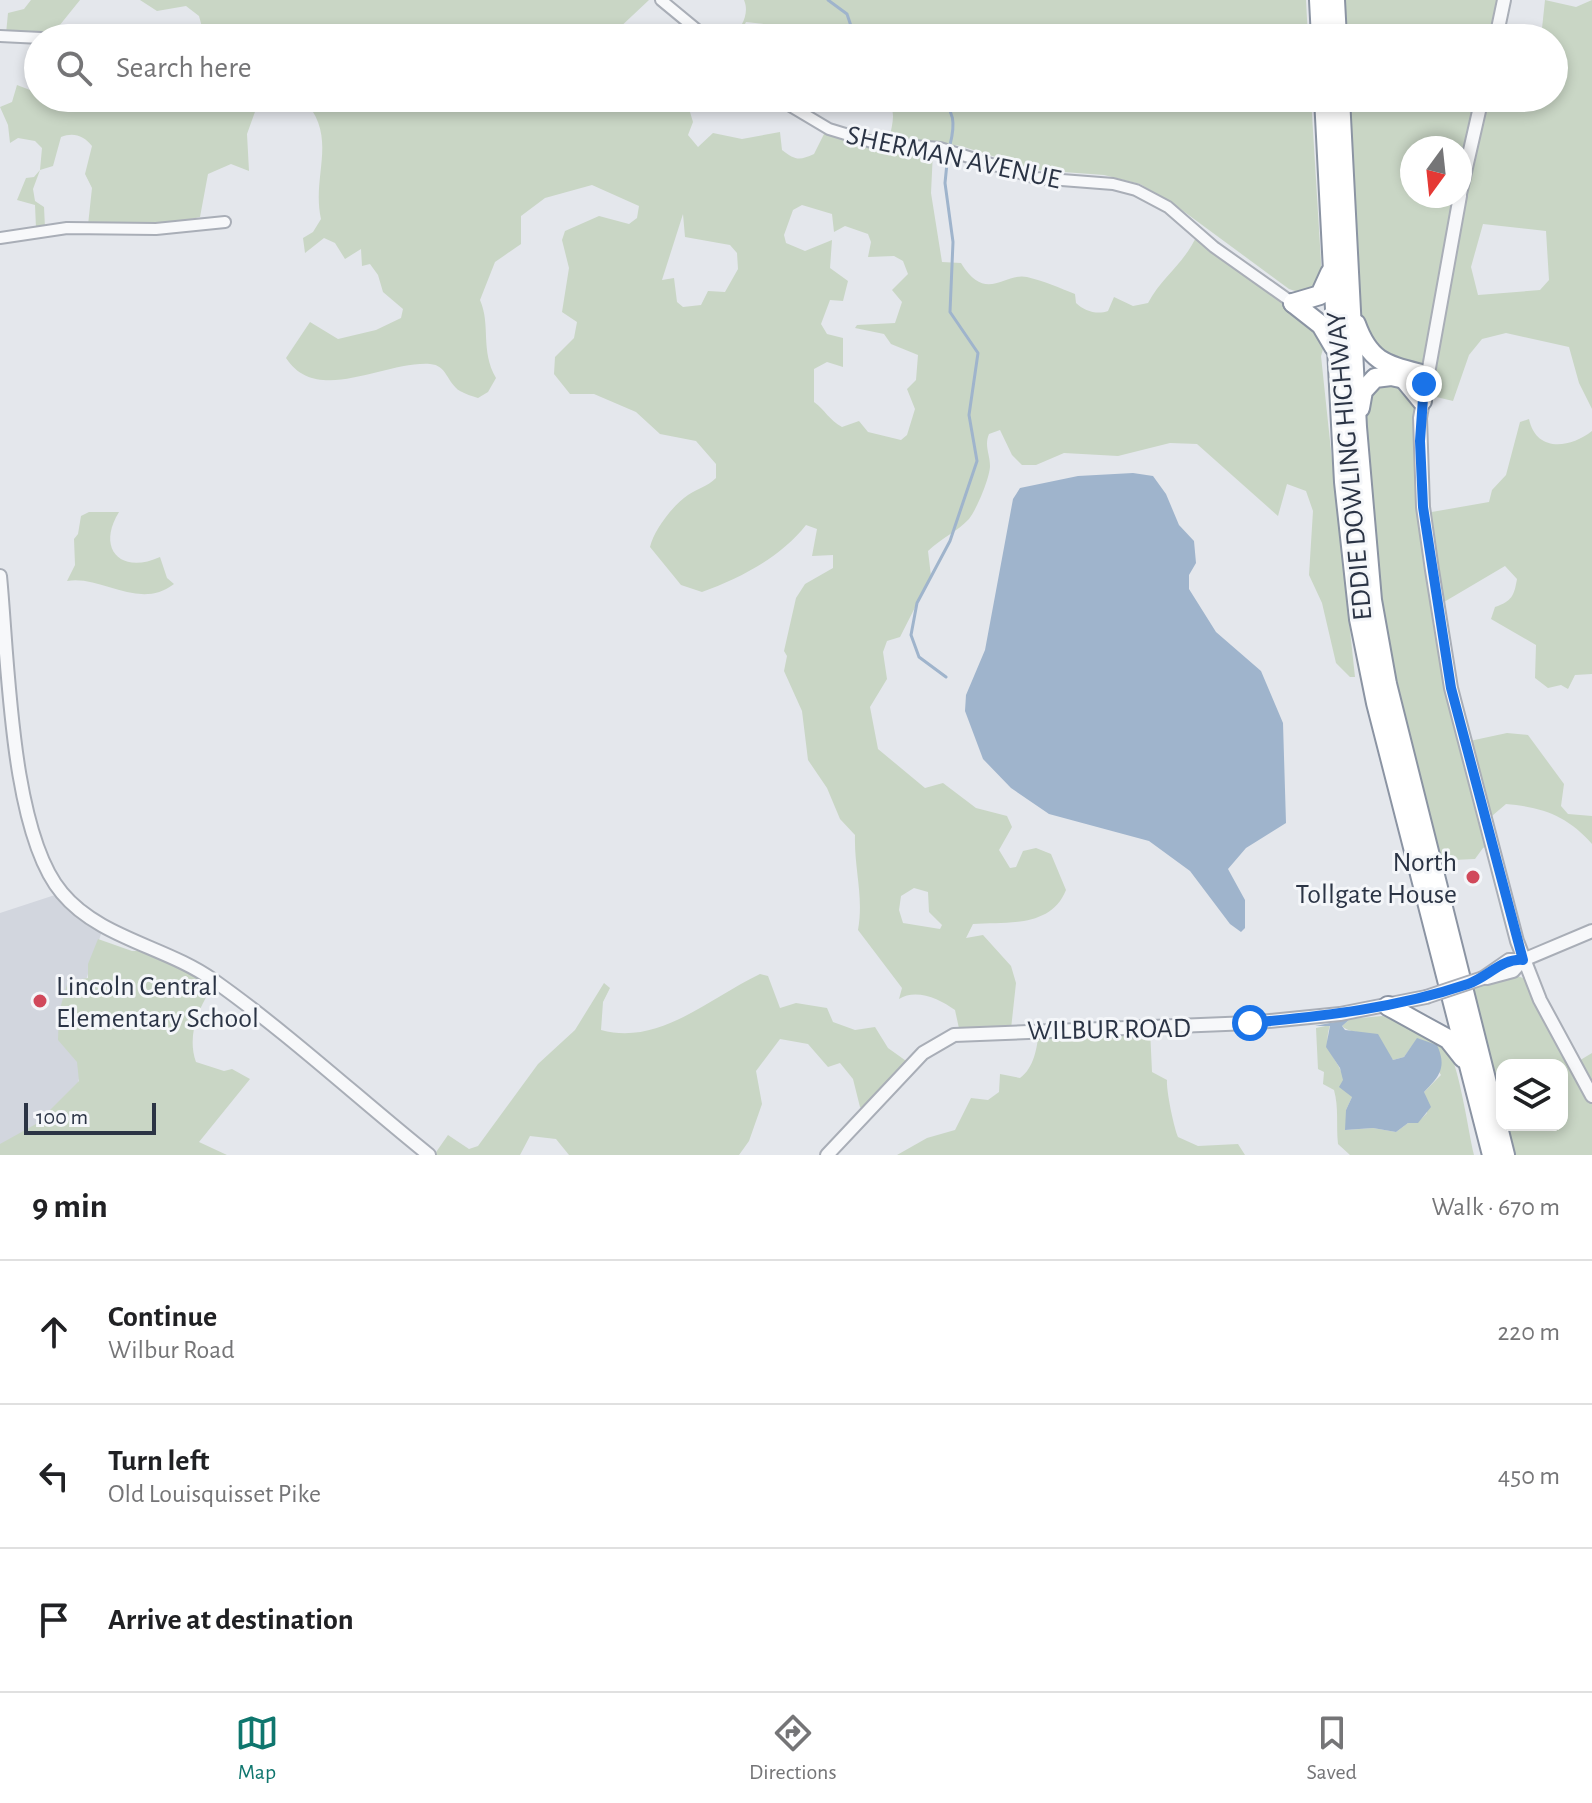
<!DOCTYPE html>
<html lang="en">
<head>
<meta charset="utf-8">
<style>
  :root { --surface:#fff; --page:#f6f6f6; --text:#202124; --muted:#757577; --line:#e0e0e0; --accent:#0f766e }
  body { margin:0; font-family:"Alegreya Sans",sans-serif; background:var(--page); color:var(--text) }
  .controls { position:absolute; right:24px; bottom:24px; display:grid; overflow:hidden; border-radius:16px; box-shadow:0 4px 12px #0003 }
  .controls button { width:72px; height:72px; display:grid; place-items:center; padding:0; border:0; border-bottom:2px solid var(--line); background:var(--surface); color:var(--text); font:40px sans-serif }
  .compass { position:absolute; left:1400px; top:136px; width:72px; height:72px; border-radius:50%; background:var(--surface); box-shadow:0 4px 12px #0003; rotate:195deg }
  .scale { position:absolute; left:24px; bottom:20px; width:132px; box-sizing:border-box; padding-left:8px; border:4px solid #2b3445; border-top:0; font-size:22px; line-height:28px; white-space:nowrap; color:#2b3445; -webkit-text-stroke:6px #f4f6f9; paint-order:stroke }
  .stop { position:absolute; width:24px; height:24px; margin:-18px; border:6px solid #1a73e8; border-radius:50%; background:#fff }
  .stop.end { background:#1a73e8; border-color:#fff; box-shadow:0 2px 8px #0008 }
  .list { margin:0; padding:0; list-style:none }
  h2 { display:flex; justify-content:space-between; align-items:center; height:104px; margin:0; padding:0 32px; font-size:34px }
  h2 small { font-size:26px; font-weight:400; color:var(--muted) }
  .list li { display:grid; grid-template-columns:52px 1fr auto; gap:24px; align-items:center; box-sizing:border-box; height:144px; padding:0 32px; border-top:2px solid var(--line) }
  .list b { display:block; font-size:30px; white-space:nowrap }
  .list p { margin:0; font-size:26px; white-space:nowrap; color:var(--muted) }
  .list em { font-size:26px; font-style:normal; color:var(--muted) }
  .icon { flex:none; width:44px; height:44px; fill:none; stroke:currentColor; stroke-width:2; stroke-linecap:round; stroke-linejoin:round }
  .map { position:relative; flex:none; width:1592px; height:1155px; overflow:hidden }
  .search { position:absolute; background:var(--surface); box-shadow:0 4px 12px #0003; left:24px; right:24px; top:24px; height:88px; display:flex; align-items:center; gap:20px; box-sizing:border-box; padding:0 28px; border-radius:44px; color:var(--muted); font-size:30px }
  .sheet { height:536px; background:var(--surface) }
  nav { display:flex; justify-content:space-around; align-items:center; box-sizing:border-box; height:112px; border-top:2px solid var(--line); background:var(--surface); font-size:22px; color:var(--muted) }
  nav a { display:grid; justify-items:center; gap:4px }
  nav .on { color:var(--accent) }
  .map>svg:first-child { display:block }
  .built { fill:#d2d6de }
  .green { fill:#c9d6c5; fill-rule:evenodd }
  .water { fill:#9fb4cc }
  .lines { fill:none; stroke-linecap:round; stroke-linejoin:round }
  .stream { stroke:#9fb4cc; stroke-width:3 }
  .minor-casing { stroke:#a9aeb7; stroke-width:14 }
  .tertiary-casing { stroke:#a9aeb7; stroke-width:16 }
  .motorway-casing { stroke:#8b94a3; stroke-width:22 }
  .minor { stroke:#f7f8fa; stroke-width:10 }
  .tertiary { stroke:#f7f8fa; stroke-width:12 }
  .motorway { stroke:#fff; stroke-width:18 }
  .tertiary-bridge-casing { stroke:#a9aeb7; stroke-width:16; stroke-linecap:butt }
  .tertiary-bridge { stroke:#f7f8fa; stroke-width:12 }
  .route { stroke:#1a73e8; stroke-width:10 }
  .poi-dot { fill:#d1495b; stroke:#f4f6f9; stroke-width:3 }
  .labels { text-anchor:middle; stroke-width:6; stroke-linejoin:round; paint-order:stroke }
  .street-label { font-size:28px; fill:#2b3445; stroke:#f4f6f9 }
  .poi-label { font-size:28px; fill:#2b3445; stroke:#f4f6f9; text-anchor:end }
</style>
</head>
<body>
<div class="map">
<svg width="1592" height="1155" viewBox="0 0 1592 1155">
  <rect width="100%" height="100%" fill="#e4e7ec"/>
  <polygon class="built" points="61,893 102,931 71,1026 81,1064 78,1085 55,1116 0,1146 0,913"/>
  <g class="green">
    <polygon points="31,0 80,0 51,36 6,34 8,13 24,9"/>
    <polygon points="140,0 649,0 616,31 613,38 205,38 199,16 186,6 157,11"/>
    <path d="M744 0H1306L1308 38H789L780 26 746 22 739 36 733 38C741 27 750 14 744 0Z"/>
    <polygon points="1334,0 1504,0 1496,38 1336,38"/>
    <path d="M1545 0 1576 7 1592 0V409L1579 383 1569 347 1506 333 1482 339 1469 355 1453 401 1424 394 1426 513 1489 502 1492 490 1506 475 1520 422 1529 419C1536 452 1569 449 1592 431V674L1575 675 1568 689 1561 685 1548 688 1535 678 1536 645 1491 619 1495 607C1512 601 1514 596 1517 579L1505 566 1444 602 1438 563 1433 564 1465 742 1507 733 1528 735 1564 784 1561 806 1568 814 1592 816V844C1568 816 1542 807 1506 804L1486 821 1492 844 1483 848 1475 859 1432 861 1388 689 1359 429 1370 381 1423 389 1426 361 1420 365H1396L1360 328 1340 98H1554V38H1541ZM1412 148H1460V196H1412ZM1483 224 1546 231 1549 280 1540 290 1478 295 1471 267Z"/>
    <path d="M17 85 30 90 38 98C78 98 68 122 112 107 120 104 122 106 128 98H260L247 134 249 171 231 164 208 174 200 217 156 227 88 225 92 188 85 174 92 146C84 136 74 132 61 137L53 166 40 170 33 189 35 201 44 207 45 228H36L35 205 17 200 26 178 34 177 40 170 42 148 35 141 18 138 10 143 8 125 0 107 12 102Z"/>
    <path d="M302 98H689L687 102 693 122 688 135 698 147 713 133 742 139 780 132 782 150C795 160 799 161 814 154L828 126 933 151 931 193 942 262 961 263C986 304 1004 272 1027 277 1044 281 1060 288 1075 294L1076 303C1084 311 1097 315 1108 311L1114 297 1133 306 1148 303C1163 275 1184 265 1198 233L1287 293 1328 332 1321 356 1355 677H1350L1336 663 1322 603 1309 575 1313 511 1306 491 1287 484 1278 516 1197 444 1170 443 1118 456 1064 453 1036 465H1022L1012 455 1000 430 989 434C984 446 990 454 990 466 990 477 977 509 969 519 958 531 940 539 928 551L931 576 900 637 887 641 883 652 887 679 870 707 878 749 925 788 943 783 976 808 1007 816 1012 827 999 850 1010 868 1016 867 1023 851 1036 848 1051 854 1066 890C1051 928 1006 922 973 924L966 938 983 935 1011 966 1016 983 1011 1029 960 1033 955 1010C940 999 916 988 899 999L902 988 858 930C864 896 854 869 855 835L840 819 827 788 808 760 802 711 784 671 787 656 784 651 796 598 805 584 833 568V555L812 556 817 529 806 525C780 558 740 578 702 592L681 585 650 547C654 530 673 505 688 495 698 488 707 487 716 478V464L696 441 660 434 636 412 594 394H570L554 374 555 357 574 338 577 322 562 312 569 268 562 240 565 231 599 216 629 224 637 218 639 206 592 185 545 198 521 216V244L495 262 480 300C491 325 480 350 496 378L488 392 478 398C472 396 465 394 460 391 447 383 447 365 430 364 384 361 317 406 286 358L310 322 338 339 376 330 401 318 403 309 383 292 378 275 370 264 362 266 361 249 345 259 335 243 324 238 305 253 303 238 313 232 321 219C311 175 340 136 302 98ZM802 205 832 214 834 232 845 226 868 234 871 242 868 257 894 256 903 261 908 274 892 290 902 302 895 323 857 325 855 328 884 334 891 344 918 355 916 380 907 389 915 409 907 435 901 440 868 432 859 421 842 427C829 420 825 410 814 402V369L827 362 843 367V338L827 334 821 324 830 300 843 301 848 281 830 268 832 240 805 251 786 243 784 235 793 210ZM683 214 685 237 730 245 737 253 738 269 725 292 708 291 701 305 683 307 677 302 674 278 662 280ZM914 888 928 892 929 912 942 925 940 929 903 923 899 910 901 896Z"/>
    <path d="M880 98H1311L1322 278 1315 287 1301 293 1289 289 1175 205 1140 184 1104 175 1036 170 961 146 890 136C893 120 898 105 880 98Z"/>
    <path d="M89 512H119C96 549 121 575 160 557L167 578 174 584C139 611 102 575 67 581L75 565 74 539 78 534 81 516Z"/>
    <path d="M98 939 132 951H143L216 982C200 1004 186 1034 196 1062L224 1071 232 1069 250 1079 199 1142 227 1155H0V1144L36 1124 79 1081 77 1062 58 1040 59 1012 68 981 88 978V964Z"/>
    <path d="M1497 968 1536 983 1577 1062 1592 1053V1155H1505L1462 981ZM1502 1065H1562V1125H1502Z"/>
    <path d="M760 974 768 976 780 1008 796 1003 827 1008 833 1022 855 1030 875 1027 888 1048 909 1063 867 1113 860 1107 853 1079 840 1063 828 1067 808 1044 780 1039 756 1071 762 1104 749 1141 739 1155H569L556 1139 530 1136 520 1155H434L448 1135 469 1149 478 1146 538 1064 575 1030 604 983 610 988 603 1002 601 1030C660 1046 709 998 760 974Z"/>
    <path d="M1382 1016C1402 1021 1432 1027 1445 1044 1459 1061 1468 1131 1474 1155H1350L1338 1144C1336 1125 1339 1108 1334 1090L1323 1084 1324 1072 1318 1069 1316 1028 1330 1025C1324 1045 1330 1051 1339 1067 1344 1076 1347 1087 1352 1097L1346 1110V1130L1373 1128 1396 1132 1408 1123 1418 1122 1427 1113 1424 1092 1441 1075 1417 1039 1404 1057 1393 1060C1387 1054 1385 1044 1379 1039 1367 1029 1353 1036 1342 1026L1350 1019Z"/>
    <path d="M1150 1029 1152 1072 1167 1080C1166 1090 1174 1128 1178 1137L1198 1146 1238 1144 1245 1155H897L927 1138 955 1130 971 1098 988 1100 999 1092 1000 1074 1020 1078C1034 1068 1037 1048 1039 1031Z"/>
  </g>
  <g class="water">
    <polygon points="1133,473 1153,476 1166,494 1179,525 1194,541 1196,563 1189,575 1189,589 1216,632 1261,671 1283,723 1286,823 1246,848 1228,869 1245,900 1245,928 1241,932 1230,924 1190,871 1149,841 1049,814 1011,788 983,759 965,711 966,695 985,650 1013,499 1020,488 1078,476"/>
    <path d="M1350 1019 1342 1026 1345 1030 1378 1034 1393 1060 1404 1057 1417 1038 1437 1045C1447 1067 1440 1076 1424 1092L1431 1107 1418 1123H1408L1396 1132 1373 1128 1345 1130 1346 1110 1352 1097 1339 1087 1343 1080 1340 1068 1326 1047 1330 1026H1315Z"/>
  </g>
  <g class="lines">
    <g class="stream">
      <polyline points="828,0 847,14 855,38"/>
      <path d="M936 98C956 108 955 125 950 145"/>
      <polyline points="946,677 919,657 911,635 917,603 950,541 977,461 969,415 978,353 950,312 953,242 945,183 948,153"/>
    </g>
    <defs>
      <g id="minor">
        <polyline points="661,0 707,38"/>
        <polyline points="0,36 41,38"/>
        <polyline points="777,98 829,129 875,143 940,148 1036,178 1113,184 1136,190 1168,207 1214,247 1293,303"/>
        <polyline points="0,238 67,228 156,229 225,222"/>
      </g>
      <g id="tertiary">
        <polyline points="1496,38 1504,0"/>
        <polyline points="1460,194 1482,98"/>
        <polyline points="1460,196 1420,418 1423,507 1432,570 1451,688 1517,941 1540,1000 1592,1096"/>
        <path d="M0 576C8 656 10 832 62 893 99 938 167 947 213 980 288 1033 357 1097 429 1155"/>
        <polyline points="1483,978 1509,960 1523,960 1592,931"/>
        <polyline points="1487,978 1513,971 1523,960"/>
        <polyline points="827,1155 923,1053 954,1035 1250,1023 1340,1014 1426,997"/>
      </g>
      <g id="motorway">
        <polyline points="1319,0 1321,38"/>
        <polyline points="1335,0 1337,38"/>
        <polyline points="1324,98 1344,482 1359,619 1376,703 1492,1155"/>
        <polyline points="1340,98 1357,427 1372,600 1387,684 1505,1155"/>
        <polyline points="1293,303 1321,325 1334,347"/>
        <polyline points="1293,303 1320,295 1330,273"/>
        <path d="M1356 324C1370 363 1387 365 1425 375"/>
        <polyline points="1404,379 1422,401"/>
        <polyline points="1360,408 1363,391 1375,378 1391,376 1405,379"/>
        <polyline points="1388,1006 1448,1039 1463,1058"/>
      </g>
    </defs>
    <use href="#minor" class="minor-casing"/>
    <use href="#tertiary" class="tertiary-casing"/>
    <use href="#motorway" class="motorway-casing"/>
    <use href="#minor" class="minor"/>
    <use href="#tertiary" class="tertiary"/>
    <use href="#motorway" class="motorway"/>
    <defs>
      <polyline id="tertiary-bridge" points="1426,997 1483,978"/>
    </defs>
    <use href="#tertiary-bridge" class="tertiary-bridge-casing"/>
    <use href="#tertiary-bridge" class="tertiary-bridge"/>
  </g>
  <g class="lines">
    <path class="route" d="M1250 1023C1325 1016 1397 1008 1468 984 1488 977 1502 958 1523 960L1451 688 1423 507 1420 441 1424 384"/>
  </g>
  <g class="poi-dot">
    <circle cx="1473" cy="877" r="8"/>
    <circle cx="40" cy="1001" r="8"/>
  </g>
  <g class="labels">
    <g class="street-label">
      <text transform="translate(954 156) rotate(12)" y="10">SHERMAN AVENUE</text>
      <text transform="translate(1348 466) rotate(-95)" y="10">EDDIE DOWLING HIGHWAY</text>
      <text transform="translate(1109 1028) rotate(-1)" y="10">WILBUR ROAD</text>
    </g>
    <g class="poi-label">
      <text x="1457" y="871">North<tspan x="1457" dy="32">Tollgate House</tspan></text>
      <text x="56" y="995" text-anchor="start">Lincoln Central<tspan x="56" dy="32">Elementary School</tspan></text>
    </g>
  </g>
</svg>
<div class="controls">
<button><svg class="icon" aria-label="layers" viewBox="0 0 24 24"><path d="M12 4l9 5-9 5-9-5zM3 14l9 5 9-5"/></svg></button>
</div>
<svg class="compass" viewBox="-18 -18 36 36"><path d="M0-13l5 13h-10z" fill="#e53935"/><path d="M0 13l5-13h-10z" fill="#757577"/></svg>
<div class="scale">100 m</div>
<div class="stop" style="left:1250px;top:1023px"></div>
<div class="stop end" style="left:1424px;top:384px"></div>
<div class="search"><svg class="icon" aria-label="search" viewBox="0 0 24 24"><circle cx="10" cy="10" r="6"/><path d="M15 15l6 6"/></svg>Search here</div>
</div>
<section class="sheet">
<h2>9 min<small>Walk · 670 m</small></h2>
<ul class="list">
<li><svg class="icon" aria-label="ahead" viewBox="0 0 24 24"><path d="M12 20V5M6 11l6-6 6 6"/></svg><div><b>Continue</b><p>Wilbur Road</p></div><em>220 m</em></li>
<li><svg class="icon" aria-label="left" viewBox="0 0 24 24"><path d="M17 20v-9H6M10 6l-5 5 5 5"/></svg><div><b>Turn left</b><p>Old Louisquisset Pike</p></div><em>450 m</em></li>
<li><svg class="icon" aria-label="arrive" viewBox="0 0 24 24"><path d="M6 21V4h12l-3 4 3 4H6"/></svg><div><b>Arrive at destination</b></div></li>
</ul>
</section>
<nav>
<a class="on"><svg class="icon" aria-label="map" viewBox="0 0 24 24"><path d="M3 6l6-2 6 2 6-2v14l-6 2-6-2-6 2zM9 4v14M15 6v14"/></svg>Map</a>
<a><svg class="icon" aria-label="directions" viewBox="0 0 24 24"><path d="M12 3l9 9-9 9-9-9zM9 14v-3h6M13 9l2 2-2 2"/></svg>Directions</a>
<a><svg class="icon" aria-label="saved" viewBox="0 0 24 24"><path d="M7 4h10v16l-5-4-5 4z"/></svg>Saved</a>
</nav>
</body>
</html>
